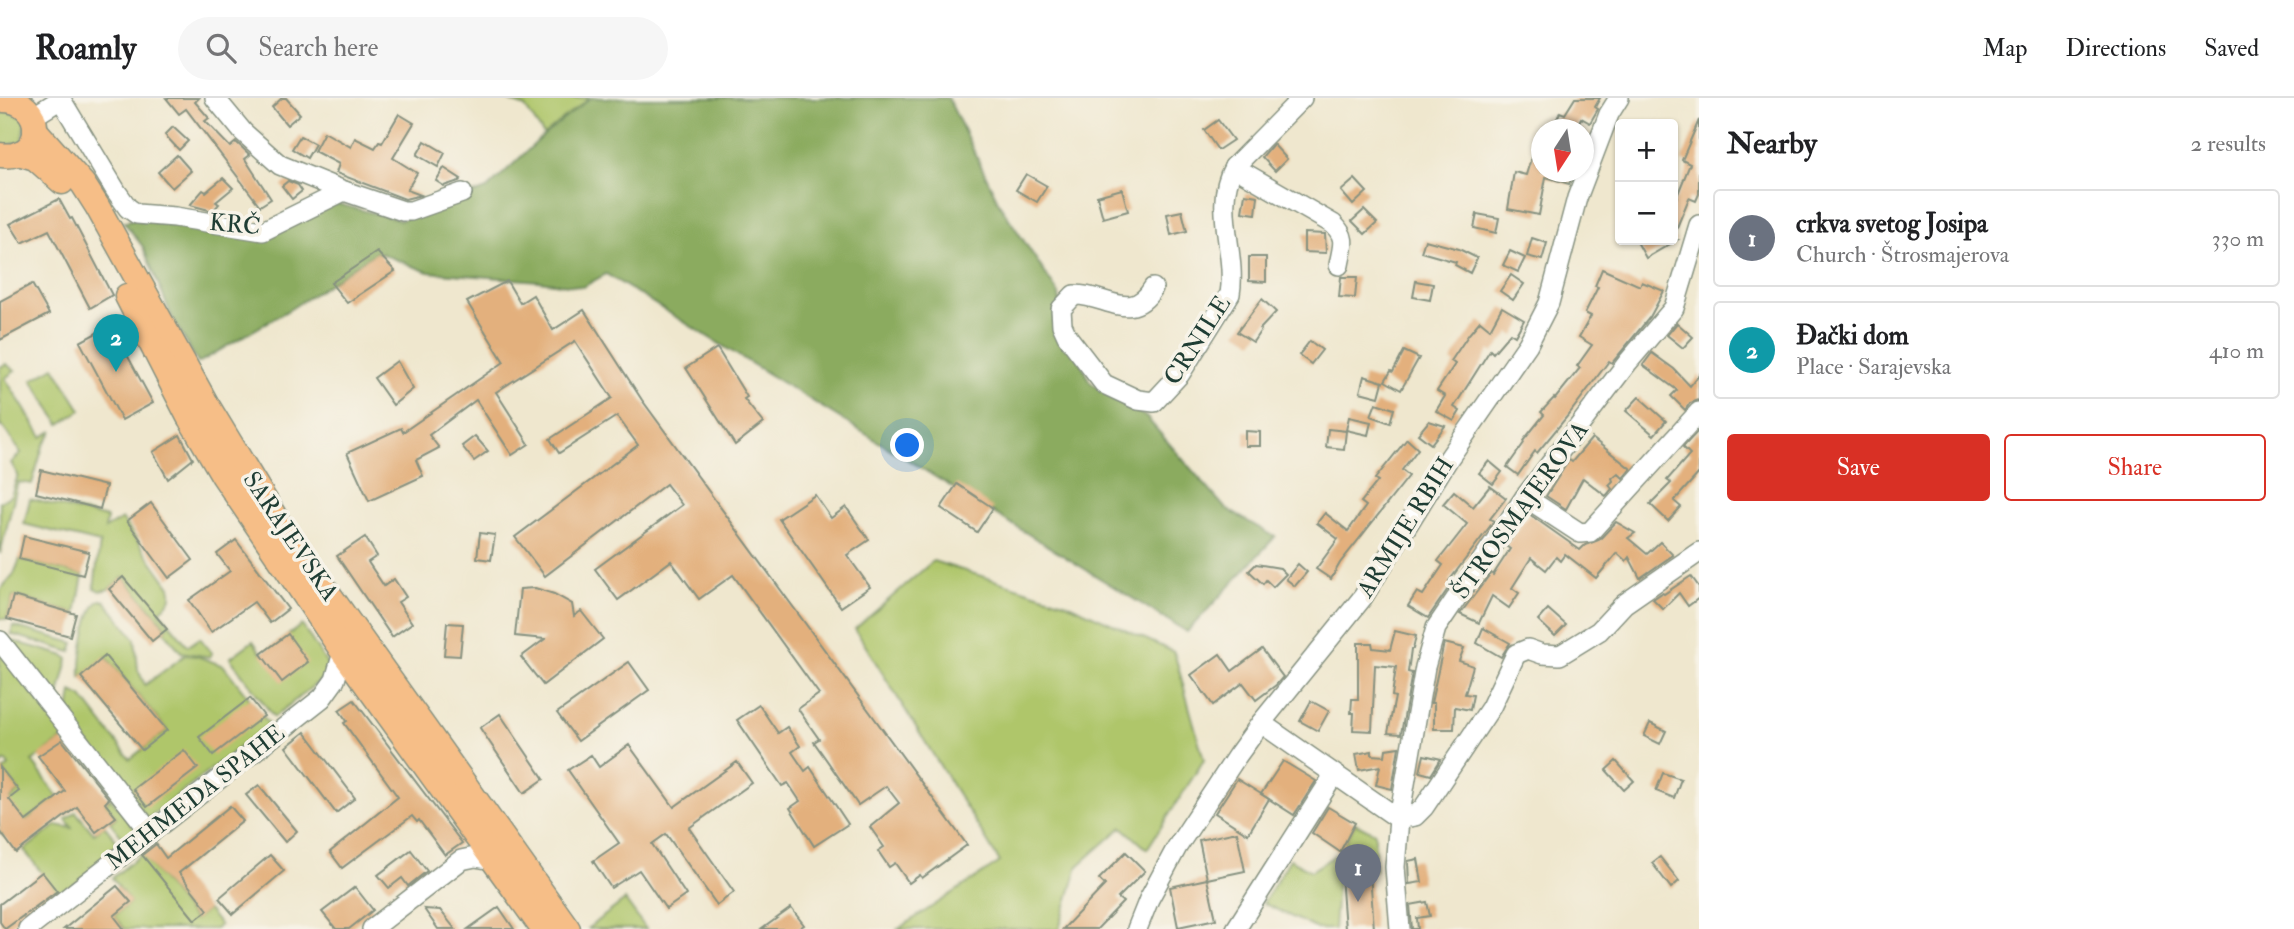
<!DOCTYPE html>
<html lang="en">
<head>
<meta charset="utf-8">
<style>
  :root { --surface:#fff; --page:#f6f6f6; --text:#202124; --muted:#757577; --line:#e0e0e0; --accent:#d93025 }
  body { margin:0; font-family:"IM FELL Double Pica",serif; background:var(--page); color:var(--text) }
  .controls { position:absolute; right:21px; top:21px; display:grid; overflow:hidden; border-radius:7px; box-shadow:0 2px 5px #0004 }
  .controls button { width:63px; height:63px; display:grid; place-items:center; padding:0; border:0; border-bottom:2px solid var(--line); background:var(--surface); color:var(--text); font:35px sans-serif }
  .compass { position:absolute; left:1531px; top:21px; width:63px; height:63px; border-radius:50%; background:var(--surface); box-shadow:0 2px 5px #0004; rotate:192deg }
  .you { position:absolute; left:908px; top:348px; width:24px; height:24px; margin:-18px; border:5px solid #fff; border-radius:50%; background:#1a73e8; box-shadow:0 0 0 10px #1a73e833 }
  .badge { display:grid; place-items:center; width:46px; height:46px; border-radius:50%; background:var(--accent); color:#fff; font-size:23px; font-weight:700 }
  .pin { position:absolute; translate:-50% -58px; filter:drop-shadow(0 2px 4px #0008) }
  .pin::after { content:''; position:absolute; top:37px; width:24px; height:21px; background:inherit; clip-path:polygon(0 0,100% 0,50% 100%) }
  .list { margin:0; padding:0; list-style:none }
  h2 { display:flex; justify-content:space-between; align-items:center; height:91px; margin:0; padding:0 28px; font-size:30px }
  h2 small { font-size:23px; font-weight:400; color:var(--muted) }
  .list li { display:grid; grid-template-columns:46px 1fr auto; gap:21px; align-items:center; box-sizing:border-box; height:98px; margin:0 14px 14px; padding:0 14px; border:2px solid var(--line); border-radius:7px }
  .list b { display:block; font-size:26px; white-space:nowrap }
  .list p { margin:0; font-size:23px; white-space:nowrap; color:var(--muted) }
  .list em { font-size:23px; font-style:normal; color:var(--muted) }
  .actions { display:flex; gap:14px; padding:21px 28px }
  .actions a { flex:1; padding:16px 0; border:2px solid var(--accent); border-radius:7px; text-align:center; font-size:24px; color:var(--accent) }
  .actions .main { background:var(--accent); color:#fff }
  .icon { flex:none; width:38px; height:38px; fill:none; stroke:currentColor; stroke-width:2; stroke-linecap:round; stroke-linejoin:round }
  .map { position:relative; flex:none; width:1699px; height:831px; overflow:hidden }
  header { display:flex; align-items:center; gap:42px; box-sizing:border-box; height:98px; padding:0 35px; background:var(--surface); border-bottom:2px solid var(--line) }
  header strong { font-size:33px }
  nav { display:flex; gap:38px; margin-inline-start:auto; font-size:24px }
  .search { width:490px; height:63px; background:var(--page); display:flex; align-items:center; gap:18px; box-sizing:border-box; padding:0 24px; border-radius:38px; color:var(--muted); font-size:26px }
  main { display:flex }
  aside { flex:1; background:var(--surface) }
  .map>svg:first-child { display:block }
  .green { fill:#afc66b; stroke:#678250; stroke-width:2 }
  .forest { fill:#8bab5f; stroke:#55744a; stroke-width:2 }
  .building { fill:#e3b07d }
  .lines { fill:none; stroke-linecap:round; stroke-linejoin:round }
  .minor-casing { stroke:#879281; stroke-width:22 }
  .major-casing { stroke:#879281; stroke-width:27 }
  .minor { stroke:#fff; stroke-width:19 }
  .major { stroke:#f6be87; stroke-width:24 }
  .labels { text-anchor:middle; stroke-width:7; stroke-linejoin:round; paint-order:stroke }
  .street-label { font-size:24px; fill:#1f3d34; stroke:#f7f3e8 }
</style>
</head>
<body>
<header>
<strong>Roamly</strong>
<div class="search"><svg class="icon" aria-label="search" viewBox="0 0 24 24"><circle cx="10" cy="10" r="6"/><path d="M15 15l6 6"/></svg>Search here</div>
<nav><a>Map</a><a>Directions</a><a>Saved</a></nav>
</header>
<main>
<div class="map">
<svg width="1699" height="831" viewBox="0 0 1699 831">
  <rect width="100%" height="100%" fill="#f7f3e8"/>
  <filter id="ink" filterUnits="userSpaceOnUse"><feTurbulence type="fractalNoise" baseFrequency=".0143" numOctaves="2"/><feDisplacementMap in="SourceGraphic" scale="14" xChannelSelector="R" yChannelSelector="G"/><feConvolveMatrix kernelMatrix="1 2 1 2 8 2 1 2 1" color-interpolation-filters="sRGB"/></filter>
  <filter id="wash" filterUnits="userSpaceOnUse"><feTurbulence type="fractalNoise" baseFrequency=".00686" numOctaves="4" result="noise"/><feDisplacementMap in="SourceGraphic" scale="28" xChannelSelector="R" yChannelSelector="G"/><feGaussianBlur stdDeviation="1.57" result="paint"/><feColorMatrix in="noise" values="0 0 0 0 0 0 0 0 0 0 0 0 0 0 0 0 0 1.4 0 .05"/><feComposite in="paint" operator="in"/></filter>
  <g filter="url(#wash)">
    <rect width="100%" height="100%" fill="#efe7ce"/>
    <g class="green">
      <polygon points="501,0 590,0 544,37 525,9"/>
      <polygon points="0,11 25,20 22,44 0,48"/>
      <polygon points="6,266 15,273 5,280 42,339 53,333 43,348 32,386 18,384 0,456 0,404 11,397 18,377 11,365 21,355 2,328 0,329 0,269"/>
      <polygon points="54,269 81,312 60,326 32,282"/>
      <path d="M30 401 107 420 105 431 122 421 170 489C174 502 168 504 160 514L188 548 200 540 212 555 210 559 181 554 164 533 167 530 123 479 109 491 100 493 94 490 100 445 24 426Z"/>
      <polygon points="20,461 83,477 76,516 13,498 7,521 0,521 0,492 14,476"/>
      <polygon points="933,463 1064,504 1174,554 1204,662 1147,751 1122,729 1078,768 1059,831 898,831 1000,764 855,531"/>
      <path d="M100 502 105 503 135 541 138 572 145 587 185 557 197 558 224 568 269 626 147 721 68 620 72 594 82 599 130 661 167 632 106 559 81 579C80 562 86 511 100 502Z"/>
      <polygon points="302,527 329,569 327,577 274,619 230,560 253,543 262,556"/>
      <polygon points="13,528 74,545 71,554 11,536"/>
      <polygon points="9,542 65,558 68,561 59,597 56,601"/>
      <path d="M0 554 66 639 32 663 58 699 5 739 0 734C0 718 6 703 19 693L3 673 9 668 5 663 0 667Z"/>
      <polygon points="111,700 136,732 135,737 126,744 110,724 116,719 105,705"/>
      <polygon points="76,714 94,736 104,727 118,745 119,751 60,798 24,752 57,727 72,730 66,721"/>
      <polygon points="1355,725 1375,735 1375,772 1338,773 1334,831 1317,831 1263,805 1290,761 1311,773 1340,754"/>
      <polygon points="142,756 194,822 208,812 220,827 215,831 124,831 114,818 130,804 112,780"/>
      <polygon points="625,802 646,831 589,831 588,830"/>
    </g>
    <polygon class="forest" points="590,0 948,0 1000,107 1059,196 1062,227 1091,285 1146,319 1225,410 1275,439 1187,534 606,176 583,189 539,183 428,174 377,154 292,210 198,265 171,217 143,149 124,124 133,121 264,136 334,105 401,122 487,91 544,37"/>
    <g id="blocks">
      <g class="building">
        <polygon points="166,0 199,0 195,4 209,20 205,23 230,49 236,44 250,57 245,61 271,101 260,108 186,11 179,16"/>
        <polygon points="282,0 286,0 300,16 287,27 272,9"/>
        <polygon points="1575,0 1600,0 1595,9 1598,11 1590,25 1581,20 1575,32 1552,32 1560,14 1565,16"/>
        <polygon points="399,16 414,25 393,60 417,75 407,92 421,97 405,101 336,75 339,66 314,53 324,34 351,49 355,40 375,50 379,44 382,45"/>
        <polygon points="1218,22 1233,42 1218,52 1204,32"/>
        <polygon points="1699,22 1699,96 1696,103 1689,100 1673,139 1673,108 1690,66 1682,62"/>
        <polygon points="173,29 188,43 179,52 165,37"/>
        <polygon points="300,38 315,46 307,60 292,51"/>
        <polygon points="425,43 445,55 438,69 417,57"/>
        <polygon points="1273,46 1287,61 1275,73 1262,59"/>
        <polygon points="177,57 191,73 172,90 158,74"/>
        <polygon points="1532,57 1542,60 1542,74 1574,74 1569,86 1546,79 1539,117 1508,111 1514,74 1526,77"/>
        <polygon points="444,70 461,81 459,83 444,88 436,83"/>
        <polygon points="1026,76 1047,88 1037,104 1016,92"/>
        <polygon points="223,80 233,90 216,104 219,106 213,113 190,107 203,92 206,94"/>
        <polygon points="1355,81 1367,94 1353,107 1341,93"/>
        <polygon points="288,83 298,87 302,93 292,101 282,88"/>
        <polygon points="1122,91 1128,113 1103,120 1097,98"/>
        <polygon points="1245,96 1258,98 1256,116 1242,114"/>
        <polygon points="59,101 70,121 72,120 112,197 90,210 49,132 22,145 10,126"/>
        <polygon points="1364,112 1377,125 1365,136 1352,123"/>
        <polygon points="1182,113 1187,133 1171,137 1167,116"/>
        <polygon points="1477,116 1499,120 1496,135 1474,130"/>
        <polygon points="1304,135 1325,136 1326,155 1304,154"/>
        <polygon points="1532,140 1547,145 1542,162 1527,158"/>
        <polygon points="1425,142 1459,151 1477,160 1470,175 1455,167 1456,164 1421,154"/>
        <polygon points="1636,142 1677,142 1646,160"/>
        <polygon points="1510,153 1525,160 1518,174 1503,167"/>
        <polygon points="377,154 395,173 347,205 331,185"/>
        <polygon points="1249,159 1266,159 1266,184 1249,183"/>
        <polygon points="1602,171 1640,188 1642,184 1664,193 1650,219 1612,265 1609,263 1570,315 1537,355 1535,353 1518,377 1507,369 1524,345 1523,343 1544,317 1541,314 1554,300 1555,301 1580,270 1577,268 1592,247 1579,239 1591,218 1585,215 1598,189 1595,188"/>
        <polygon points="1511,177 1524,186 1513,202 1500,193"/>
        <polygon points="1341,179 1357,179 1355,200 1339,199"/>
        <polygon points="507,183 520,205 533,197 553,232 584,212 642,302 967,747 922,780 920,777 909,785 895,765 889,769 878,753 884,749 870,729 899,705 886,688 858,707 814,644 819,641 798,611 819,596 733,477 699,501 671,463 618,502 595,471 682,407 666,386 545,478 515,439 638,347 617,318 559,355 550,341 612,300 575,243 496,294 529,346 512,357 476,302 429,337 439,350 416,362 423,378 369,403 347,355 401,330 403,334 504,264 467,204"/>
        <polygon points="1416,183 1433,186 1430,202 1413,199"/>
        <polygon points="32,186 49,216 0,242 0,203"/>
        <polygon points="1262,201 1276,214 1260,231 1261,232 1253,244 1237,234"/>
        <polygon points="1502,209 1524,222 1515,238 1510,235 1493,255 1490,252 1454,309 1460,313 1454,323 1436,313 1445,298 1437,293 1455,266 1451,263 1469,236 1480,223 1490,231"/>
        <polygon points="1677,225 1693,239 1683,250 1667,237"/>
        <polygon points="111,227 153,305 122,322 80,244"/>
        <polygon points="1310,243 1322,252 1311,266 1299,257"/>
        <polygon points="717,250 747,299 744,301 763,325 735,347 686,270"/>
        <polygon points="1404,253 1419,260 1401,292 1385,283 1391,273 1393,274"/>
        <polygon points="1652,255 1674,271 1690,288 1699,277 1699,302 1690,305 1685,312 1671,298 1677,292 1643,267"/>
        <polygon points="397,263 413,291 393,307 374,280"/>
        <polygon points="1364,278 1383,284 1379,299 1360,294"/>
        <polygon points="1639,299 1666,323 1654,337 1626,313"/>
        <polygon points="1376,305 1394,311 1390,325 1371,318"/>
        <polygon points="1349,319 1371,324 1368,337 1346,332"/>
        <polygon points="1429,323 1445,328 1431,346 1418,336"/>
        <polygon points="1328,331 1346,333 1344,351 1326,349"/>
        <polygon points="1699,332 1699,375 1674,403 1681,409 1668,423 1650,406 1671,385 1667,382 1690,356 1683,349"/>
        <polygon points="1245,333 1260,334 1260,348 1245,348"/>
        <polygon points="180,337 193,361 168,381 153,354"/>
        <polygon points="475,338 488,353 474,363 462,348"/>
        <polygon points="1592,340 1631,371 1623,380 1618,375 1612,380 1613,383 1609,387 1612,391 1606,398 1583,380 1566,411 1546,398 1569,362 1572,364"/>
        <polygon points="1407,341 1418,351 1402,372 1409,378 1340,465 1331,481 1316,471 1338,441 1317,425 1325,415 1348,433 1366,408 1361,404 1378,383 1375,381"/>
        <polygon points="1489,363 1502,374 1493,386 1479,375"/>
        <polygon points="41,372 106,388 100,411 36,395"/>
        <polygon points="957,386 993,410 977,434 941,410"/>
        <polygon points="1490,388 1506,400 1490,421 1494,423 1449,483 1452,485 1428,520 1408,508 1417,494 1423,497 1443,467 1438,463 1467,426 1443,406 1454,393 1473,409"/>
        <polygon points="815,397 831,420 846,409 869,442 847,457 870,489 841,509 779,421"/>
        <polygon points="151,405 193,462 169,480 127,423"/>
        <polygon points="1529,416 1580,452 1585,447 1599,442 1616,424 1635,435 1628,440 1647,456 1660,444 1673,457 1640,480 1629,459 1626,463 1617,455 1596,480 1565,456 1560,463 1556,459 1546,472 1531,460 1512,490 1519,495 1509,510 1492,498 1479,525 1460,516 1491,475 1493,477 1510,451 1506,448"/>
        <polygon points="480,435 495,437 491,462 477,460"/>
        <polygon points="24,438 89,454 83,477 19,461"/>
        <polygon points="365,439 377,458 368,464 384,488 394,481 406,499 398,504 412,525 392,539 337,458"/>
        <polygon points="236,442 288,511 270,525 254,504 211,534 189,502 230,473 217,456"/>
        <polygon points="1256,466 1280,470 1286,476 1273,489 1266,482 1263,486 1249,473"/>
        <polygon points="1298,466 1307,474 1295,488 1286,481"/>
        <polygon points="1691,478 1699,489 1699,500 1688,508 1679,495 1663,511 1653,501 1662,495 1664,496"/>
        <polygon points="123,479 167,531 152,543 109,491"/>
        <polygon points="535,490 554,496 572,506 574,518 581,513 603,541 543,587 521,559 545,541 515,538 520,491"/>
        <polygon points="13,498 76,516 70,538 7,521"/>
        <polygon points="1548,511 1566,527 1555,538 1538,522"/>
        <polygon points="447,525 463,526 460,558 444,557"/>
        <polygon points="1483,530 1510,545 1501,559 1477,545"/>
        <polygon points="1395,533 1416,538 1413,551 1411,551 1408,574 1412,575 1401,636 1388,635 1395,599 1392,598 1396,569 1375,567 1372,633 1353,632 1354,615 1351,615 1352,601 1358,601 1358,545 1372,545 1373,550 1390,552"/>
        <polygon points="288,536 308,564 282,584 261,556"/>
        <polygon points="1444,545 1464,550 1459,563 1473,568 1465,596 1473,597 1470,612 1455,609 1454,631 1434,631 1434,605 1431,605"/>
        <polygon points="1262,551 1283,579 1276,587 1256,602 1243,585 1213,607 1191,577 1220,556 1232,573"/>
        <polygon points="105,558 167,632 142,652 81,579"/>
        <polygon points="629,564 649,592 578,643 557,615"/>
        <polygon points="250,600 264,618 213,657 199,639"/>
        <polygon points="354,602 462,745 445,757 419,722 417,724 412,718 342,770 330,754 398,699 344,625 347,623 339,612"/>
        <polygon points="1311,603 1329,613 1318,633 1300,623"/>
        <polygon points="759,607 778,635 787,629 800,648 792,654 805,673 810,669 848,726 814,748 790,710 800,703 788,685 782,688 737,622"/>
        <polygon points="500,616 544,681 524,695 480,630"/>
        <polygon points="1650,625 1666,633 1660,646 1644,638"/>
        <polygon points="305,634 355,700 336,715 286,649"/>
        <polygon points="62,642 109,701 105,705 116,719 96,734 77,709 16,755 0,733 0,669 19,693 9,701 26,723 65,693 38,658"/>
        <polygon points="629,647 674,709 737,664 752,685 689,730 734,794 717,807 666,736 652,746 686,797 666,811 639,772 611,790 593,763 619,745 568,672 591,657 599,669"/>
        <polygon points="1399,649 1392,691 1376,687 1380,668 1359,672 1356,656 1372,653 1372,657 1385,658 1386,651"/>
        <polygon points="184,652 198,670 147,709 133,691"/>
        <polygon points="1424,657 1441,661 1431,677 1420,674"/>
        <polygon points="1283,663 1316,683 1294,717 1261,696"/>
        <polygon points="1616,663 1634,683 1624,692 1606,672"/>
        <polygon points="1663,675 1681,681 1674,700 1656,693"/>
        <polygon points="1237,681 1269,701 1248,736 1215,715"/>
        <polygon points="259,687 297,733 285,744 246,697"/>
        <polygon points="230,708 243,723 179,775 208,812 195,822 142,757 156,746 166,760"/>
        <polygon points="1328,709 1355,725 1340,754 1312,735"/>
        <polygon points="1237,734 1245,773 1207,781 1199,742"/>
        <polygon points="411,752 427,773 408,788 402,780 389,790 378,777"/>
        <polygon points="1126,754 1145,773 1118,800 1123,804 1097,831 1063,831 1105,787 1099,781"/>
        <polygon points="270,757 284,773 233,816 219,800"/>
        <polygon points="1660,759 1679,783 1671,790 1652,765"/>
        <polygon points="1418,761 1422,784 1409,786 1408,763"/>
        <polygon points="42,774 57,793 5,831 0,824 0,806"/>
        <polygon points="1370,775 1374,831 1345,831 1341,777"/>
        <polygon points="1207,781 1216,821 1178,829 1170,789"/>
        <polygon points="117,788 131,804 114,818 124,831 64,831"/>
        <polygon points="355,789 373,812 349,831 336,831 322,814"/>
        <polygon points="1427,804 1430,818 1417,820 1418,831 1412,831 1410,807"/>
        <polygon points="499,809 514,831 468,831"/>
        <polygon points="791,810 804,827 798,831 762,831"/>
        <polygon points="424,811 440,812 455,831 438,831"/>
      </g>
    </g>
  </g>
  <g filter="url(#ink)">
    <use href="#blocks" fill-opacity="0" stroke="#879281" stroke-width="2"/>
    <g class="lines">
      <defs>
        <g id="minor">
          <polyline points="60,0 116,93 128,110 137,116 175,119 263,133 344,93 280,67 243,34 215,0"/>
          <polyline points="34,18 61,1"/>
          <path d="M1234 69 1333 126C1348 140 1342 149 1339 167"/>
          <polyline points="344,93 403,113 411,113 462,95"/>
          <polyline points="1699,127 1674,210 1628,264 1525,399 1436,530 1425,569 1399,721 1415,718 1424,709 1491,609 1516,556 1528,551 1542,556 1560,557 1599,533 1624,506 1699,454"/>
          <path d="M1153 190C1132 226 1105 196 1074 197L1061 211 1062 227 1067 238 1104 286 1138 302 1154 304 1180 276 1230 196C1237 154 1212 108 1234 69L1302 0"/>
          <polyline points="1525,399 1580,435 1590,434 1699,314"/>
          <polyline points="0,543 151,735"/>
          <polyline points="1261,625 1399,721 1395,769 1400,831"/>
          <polyline points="28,831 322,600 335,582 343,554"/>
          <polyline points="372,831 461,762 475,759 493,762"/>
          <polyline points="1137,831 1149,801 1177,749 1237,658 1261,625 1363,499 1449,360 1528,246 1549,205 1577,100 1609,16 1619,0"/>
          <polyline points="1236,831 1334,677"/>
        </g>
        <g id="major">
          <path d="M0 2C47 0 47 64 0 57"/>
          <polyline points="35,32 83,86 97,108 207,307 281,429 568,831"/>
          <polyline points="19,55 35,60 62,84"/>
          <polyline points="127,198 189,319 223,377 343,554 543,831"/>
        </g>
      </defs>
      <use href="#minor" class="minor-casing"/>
      <use href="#major" class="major-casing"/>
      <use href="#minor" class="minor"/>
      <use href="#major" class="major"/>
    </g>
  </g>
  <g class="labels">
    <g class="street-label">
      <text transform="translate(235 126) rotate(5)" y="8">KRČ</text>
      <text transform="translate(1197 242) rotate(-57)" y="8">CRNILE</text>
      <text transform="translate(1520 412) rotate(-54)" y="8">ŠTROSMAJEROVA</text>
      <text transform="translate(1405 429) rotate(-58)" y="8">ARMIJE RBIH</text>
      <text transform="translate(291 438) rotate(56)" y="8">SARAJEVSKA</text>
      <text transform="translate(195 699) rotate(-38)" y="8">MEHMEDA SPAHE</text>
    </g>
  </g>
</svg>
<div class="controls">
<button>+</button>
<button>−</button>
</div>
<svg class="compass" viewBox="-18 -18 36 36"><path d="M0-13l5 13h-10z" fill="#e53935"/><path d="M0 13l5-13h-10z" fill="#757577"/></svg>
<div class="you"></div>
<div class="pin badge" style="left:1358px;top:804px;background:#6b7280">1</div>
<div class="pin badge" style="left:116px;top:274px;background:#0f9aa8">2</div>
</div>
<aside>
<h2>Nearby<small>2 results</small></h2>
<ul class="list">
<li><span class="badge" style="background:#6b7280">1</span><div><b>crkva svetog Josipa</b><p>Church · Štrosmajerova</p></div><em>330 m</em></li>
<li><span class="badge" style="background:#0f9aa8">2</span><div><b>Đački dom</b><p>Place · Sarajevska</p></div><em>410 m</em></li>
</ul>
<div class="actions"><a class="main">Save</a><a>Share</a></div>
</aside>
</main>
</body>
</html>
